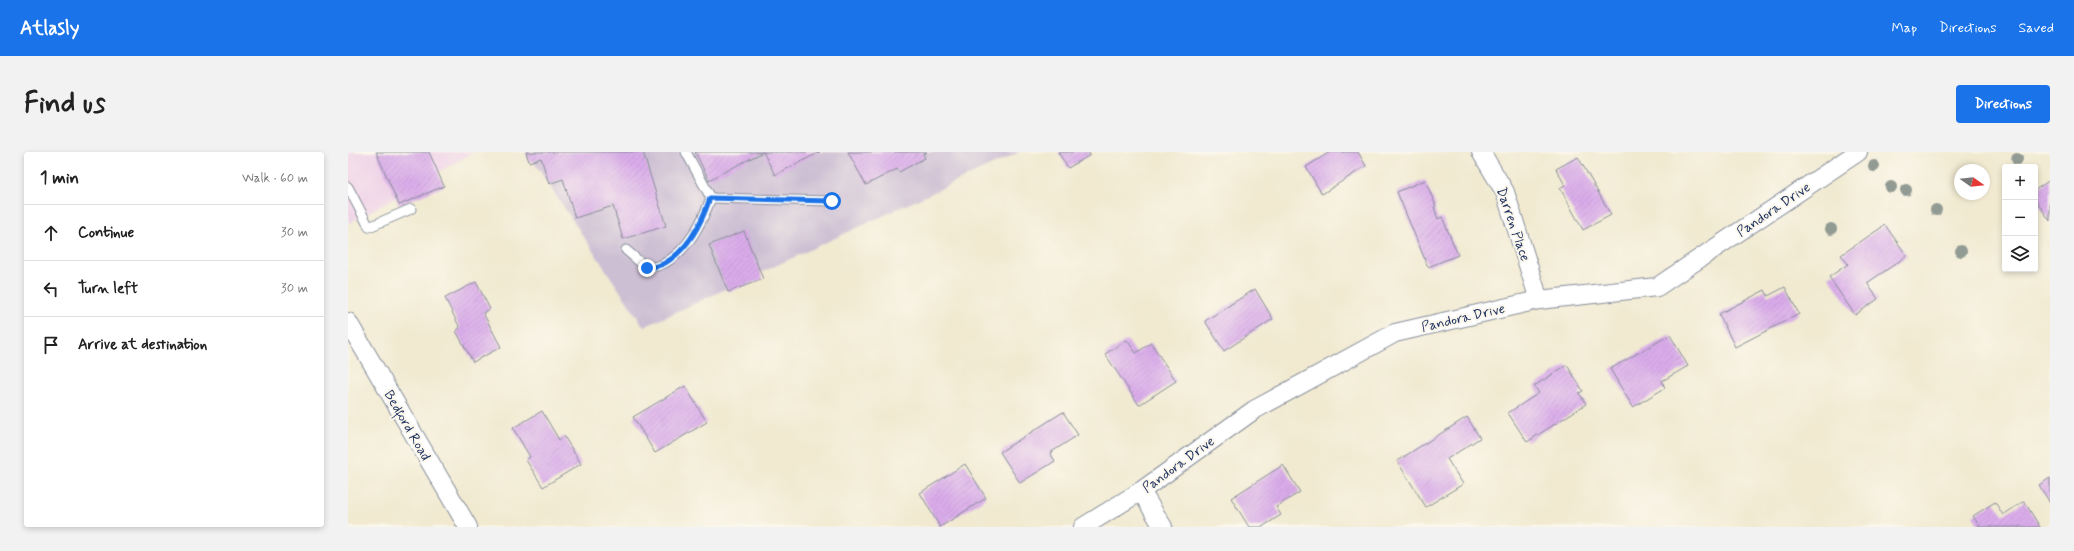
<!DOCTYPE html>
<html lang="en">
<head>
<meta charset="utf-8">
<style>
  :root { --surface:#fff; --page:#f2f2f2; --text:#222; --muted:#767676; --line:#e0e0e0; --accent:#1a73e8 }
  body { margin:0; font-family:Mynerve,sans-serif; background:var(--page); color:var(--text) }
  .controls { position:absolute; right:12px; top:12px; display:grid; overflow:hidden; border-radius:4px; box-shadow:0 2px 6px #0003 }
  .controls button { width:36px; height:36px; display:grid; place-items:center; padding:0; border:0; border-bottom:1px solid var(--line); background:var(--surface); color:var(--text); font:20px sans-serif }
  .compass { position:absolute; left:1606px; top:12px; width:36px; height:36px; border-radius:50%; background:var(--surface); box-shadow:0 2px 6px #0003; rotate:104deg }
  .stop { position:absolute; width:12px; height:12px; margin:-9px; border:3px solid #1a73e8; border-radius:50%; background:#fff }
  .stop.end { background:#1a73e8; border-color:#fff; box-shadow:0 1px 4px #0008 }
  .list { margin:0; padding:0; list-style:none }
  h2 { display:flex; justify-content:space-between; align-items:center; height:52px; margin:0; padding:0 16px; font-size:17px }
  h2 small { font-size:13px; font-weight:400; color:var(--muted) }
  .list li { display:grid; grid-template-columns:26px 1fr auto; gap:12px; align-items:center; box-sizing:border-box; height:56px; padding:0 16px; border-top:1px solid var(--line) }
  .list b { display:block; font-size:15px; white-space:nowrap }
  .list em { font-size:13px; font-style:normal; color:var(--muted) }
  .icon { flex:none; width:22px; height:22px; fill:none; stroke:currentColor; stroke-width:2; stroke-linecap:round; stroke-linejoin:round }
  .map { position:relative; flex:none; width:1702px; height:375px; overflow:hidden; border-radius:4px }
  header { display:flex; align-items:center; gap:24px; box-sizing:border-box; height:56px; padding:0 20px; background:var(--accent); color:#fff }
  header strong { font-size:19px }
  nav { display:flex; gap:22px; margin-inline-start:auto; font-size:14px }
  .intro { display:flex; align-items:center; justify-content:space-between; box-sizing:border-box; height:96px; padding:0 24px }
  h1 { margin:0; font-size:28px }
  .button { padding:10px 18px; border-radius:4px; background:var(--accent); color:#fff; font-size:14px; font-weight:700 }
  main { display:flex; gap:24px; padding:0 24px }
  aside { flex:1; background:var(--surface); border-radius:4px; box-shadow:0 2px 6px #0003 }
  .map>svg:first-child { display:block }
  .built { fill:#eed0e7 }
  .industrial { fill:#ccbed3 }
  .building { fill:url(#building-hatch) }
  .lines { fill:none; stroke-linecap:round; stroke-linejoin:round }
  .lane-casing { stroke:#868c98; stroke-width:11 }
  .street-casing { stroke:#868c98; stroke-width:20 }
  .lane { stroke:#fff; stroke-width:9 }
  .street { stroke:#fff; stroke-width:18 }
  .tree { fill:#929b93 }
  .route { stroke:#1a73e8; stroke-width:5 }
  .labels { text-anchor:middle; stroke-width:4; stroke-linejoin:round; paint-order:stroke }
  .street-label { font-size:14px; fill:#1b2f5e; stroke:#fbf7ec }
</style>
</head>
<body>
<header>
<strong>Atlasly</strong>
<nav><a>Map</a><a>Directions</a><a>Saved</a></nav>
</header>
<div class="intro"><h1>Find us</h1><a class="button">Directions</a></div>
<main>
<aside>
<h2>1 min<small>Walk · 60 m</small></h2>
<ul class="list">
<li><svg class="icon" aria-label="ahead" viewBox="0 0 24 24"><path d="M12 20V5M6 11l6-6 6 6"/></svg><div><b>Continue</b></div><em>30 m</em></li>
<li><svg class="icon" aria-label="left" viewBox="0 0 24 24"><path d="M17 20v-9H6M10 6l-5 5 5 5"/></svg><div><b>Turn left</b></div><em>30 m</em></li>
<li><svg class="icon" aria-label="arrive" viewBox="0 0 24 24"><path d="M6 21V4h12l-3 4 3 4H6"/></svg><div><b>Arrive at destination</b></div></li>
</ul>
</aside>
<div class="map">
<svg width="1702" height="375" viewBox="0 0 1702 375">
  <defs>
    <pattern id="building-hatch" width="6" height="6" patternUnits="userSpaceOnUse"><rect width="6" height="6" fill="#daacea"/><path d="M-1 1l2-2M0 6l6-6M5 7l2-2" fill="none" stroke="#ba94cb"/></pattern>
  </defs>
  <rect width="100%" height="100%" fill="#fbf7ec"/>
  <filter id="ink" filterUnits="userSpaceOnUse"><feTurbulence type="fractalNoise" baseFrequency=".025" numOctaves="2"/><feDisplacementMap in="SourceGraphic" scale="8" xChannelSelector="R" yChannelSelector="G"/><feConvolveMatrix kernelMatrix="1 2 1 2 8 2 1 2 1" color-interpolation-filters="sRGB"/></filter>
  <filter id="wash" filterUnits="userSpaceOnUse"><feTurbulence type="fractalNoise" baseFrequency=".012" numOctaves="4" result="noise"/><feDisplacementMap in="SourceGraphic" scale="16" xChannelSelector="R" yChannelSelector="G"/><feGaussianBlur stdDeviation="0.9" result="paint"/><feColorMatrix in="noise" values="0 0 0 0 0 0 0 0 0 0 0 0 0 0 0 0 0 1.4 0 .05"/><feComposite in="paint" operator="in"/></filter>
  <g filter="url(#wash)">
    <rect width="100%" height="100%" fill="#f1ead1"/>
    <polygon class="built" points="0,0 126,0 0,72"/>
    <polygon class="industrial" points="179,0 672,0 296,175"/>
    <g id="blocks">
      <g class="building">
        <polygon points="28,0 81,0 96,34 51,53"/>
        <polygon points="178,0 295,0 318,74 275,87 265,54 227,66 215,27 201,32 193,6 181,10"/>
        <polygon points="347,0 472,0 427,23 415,0 361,28"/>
        <polygon points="500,0 579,0 575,2 577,6 551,20 549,17 518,33"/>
        <polygon points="710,0 740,0 742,3 720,16"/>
        <polygon points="982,0 1010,0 1018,14 974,42 958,15"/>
        <polygon points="1230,5 1263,63 1235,78 1212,36 1217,33 1208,17"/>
        <polygon points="1077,28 1088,54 1086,55 1090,67 1094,65 1110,103 1080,115 1049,40"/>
        <polygon points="1702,28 1702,69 1687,47 1687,38"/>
        <polygon points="1537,73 1559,104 1519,131 1530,147 1507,163 1481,125 1500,112 1493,103"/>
        <polygon points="396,79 415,127 380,140 361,93"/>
        <polygon points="128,130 142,157 135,161 153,195 125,210 108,179 112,176 97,146"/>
        <polygon points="1437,135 1451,162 1387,195 1371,162 1417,138 1420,144"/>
        <polygon points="907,137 925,167 876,199 857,169"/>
        <polygon points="1322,183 1340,214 1314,229 1317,236 1285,255 1262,217"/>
        <polygon points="779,188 788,201 803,191 828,229 791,253 757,202"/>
        <polygon points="1219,213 1235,239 1231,241 1238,252 1179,290 1160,261 1191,241 1186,234"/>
        <polygon points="337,234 359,270 307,301 285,265"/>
        <polygon points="194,259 211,288 216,284 233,312 195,335 178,308 182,305 165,276"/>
        <polygon points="715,260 730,283 702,301 707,309 672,331 652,300"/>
        <polygon points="1119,265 1132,286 1099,307 1115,332 1078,355 1049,309"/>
        <polygon points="617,312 638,346 592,375 572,341"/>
        <polygon points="935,313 952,340 928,355 933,363 914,375 901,375 883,346"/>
        <polygon points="1702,326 1702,351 1691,333"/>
        <polygon points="1676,349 1692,375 1632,375 1625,364 1647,350 1655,363"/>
      </g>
    </g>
  </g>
  <g filter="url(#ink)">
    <use href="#blocks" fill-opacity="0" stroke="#868c98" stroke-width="1"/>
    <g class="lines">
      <defs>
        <g id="lane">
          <polyline points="338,0 363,46 484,49"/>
          <polyline points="0,35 21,75 63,57"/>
          <path d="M278 98 299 116C305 115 312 114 317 111 341 97 354 70 363 46"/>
        </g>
        <g id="street">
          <polyline points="1133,0 1157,40 1191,148"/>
          <polyline points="0,170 120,375"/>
          <polyline points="793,339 815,375"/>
          <polyline points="735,375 793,339 906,258 1047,181 1191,148 1309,135 1510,0"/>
        </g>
      </defs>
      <use href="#lane" class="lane-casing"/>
      <use href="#street" class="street-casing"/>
      <use href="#lane" class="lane"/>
      <use href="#street" class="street"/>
    </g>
    <g class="tree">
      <circle cx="1669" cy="7" r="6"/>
      <circle cx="1526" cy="14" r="6"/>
      <circle cx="1543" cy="35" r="6"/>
      <circle cx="1558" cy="38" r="6"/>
      <circle cx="1588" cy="58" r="6"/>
      <circle cx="1483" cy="77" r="6"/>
      <circle cx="1613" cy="99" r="6"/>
    </g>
  </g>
  <g class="lines" filter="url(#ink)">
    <path class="route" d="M299 116C305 115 312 114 317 111 341 97 354 70 362 46L484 49"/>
  </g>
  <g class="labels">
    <g class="street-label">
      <text transform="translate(1425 57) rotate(-34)" y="5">Pandora Drive</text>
      <text transform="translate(1166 72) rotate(71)" y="5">Darren Place</text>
      <text transform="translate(1115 165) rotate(-13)" y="5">Pandora Drive</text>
      <text transform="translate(60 273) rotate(60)" y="5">Bedford Road</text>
      <text transform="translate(830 312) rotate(-36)" y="5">Pandora Drive</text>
    </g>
  </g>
</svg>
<div class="controls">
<button>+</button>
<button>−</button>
<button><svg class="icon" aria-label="layers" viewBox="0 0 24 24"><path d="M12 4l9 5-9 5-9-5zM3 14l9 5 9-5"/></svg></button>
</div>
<svg class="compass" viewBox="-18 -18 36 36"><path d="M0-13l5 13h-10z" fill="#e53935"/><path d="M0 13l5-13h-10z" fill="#767676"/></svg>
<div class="stop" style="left:484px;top:49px"></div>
<div class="stop end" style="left:299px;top:116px"></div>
</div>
</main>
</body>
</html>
